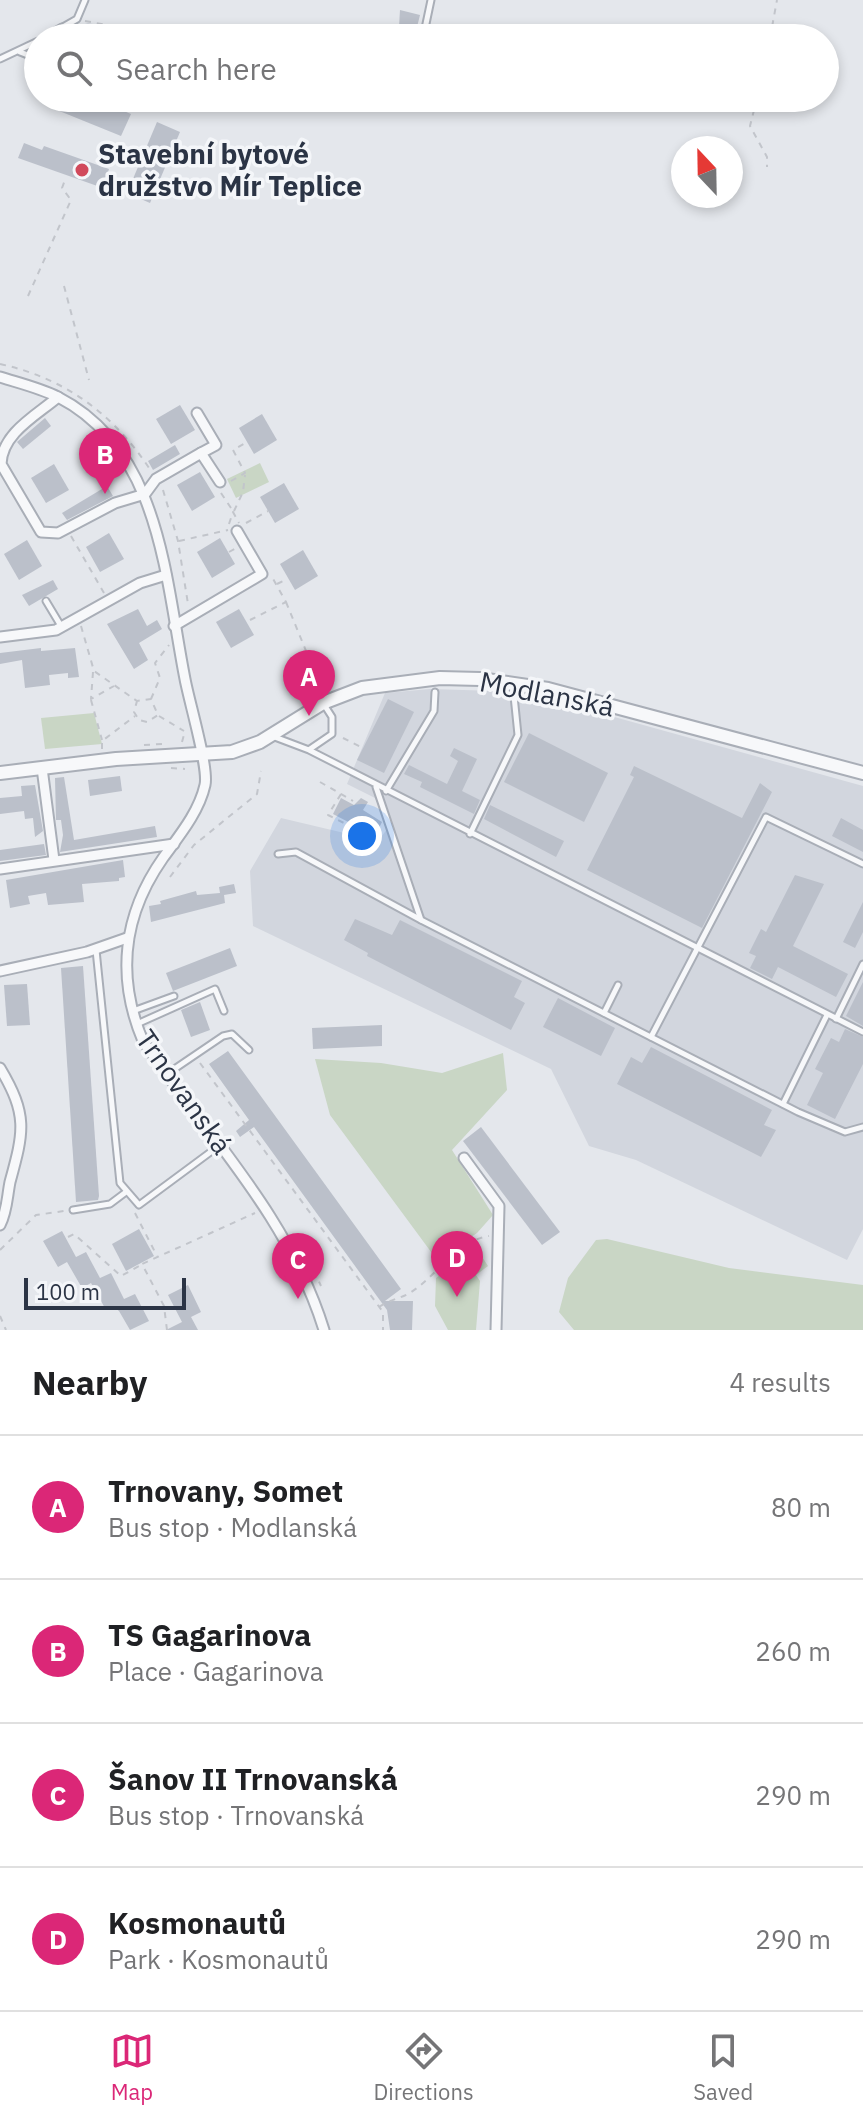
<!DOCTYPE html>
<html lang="en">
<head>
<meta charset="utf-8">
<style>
  :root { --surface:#fff; --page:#f6f6f6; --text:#202124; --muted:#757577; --line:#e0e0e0; --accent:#db2777 }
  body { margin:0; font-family:"IBM Plex Sans",sans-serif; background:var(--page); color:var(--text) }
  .compass { position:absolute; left:671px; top:136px; width:72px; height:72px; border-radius:50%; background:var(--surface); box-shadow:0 4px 12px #0003; rotate:338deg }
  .scale { position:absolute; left:24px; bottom:20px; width:162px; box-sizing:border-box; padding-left:8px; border:4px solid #2b3445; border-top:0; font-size:22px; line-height:28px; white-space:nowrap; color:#2b3445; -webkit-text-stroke:6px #f4f6f9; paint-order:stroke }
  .you { position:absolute; left:362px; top:836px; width:28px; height:28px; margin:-20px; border:6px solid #fff; border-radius:50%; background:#1a73e8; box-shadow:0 0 0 12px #1a73e833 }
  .badge { display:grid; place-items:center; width:52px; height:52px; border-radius:50%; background:var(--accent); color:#fff; font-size:26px; font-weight:700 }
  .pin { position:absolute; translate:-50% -66px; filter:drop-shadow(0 2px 4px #0008) }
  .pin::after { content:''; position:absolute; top:42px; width:28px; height:24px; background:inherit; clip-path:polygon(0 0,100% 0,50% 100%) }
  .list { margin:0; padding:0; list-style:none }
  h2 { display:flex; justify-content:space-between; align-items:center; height:104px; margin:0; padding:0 32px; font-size:34px }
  h2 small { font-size:26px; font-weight:400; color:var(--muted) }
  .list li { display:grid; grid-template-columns:52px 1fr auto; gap:24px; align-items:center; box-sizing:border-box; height:144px; padding:0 32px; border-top:2px solid var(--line) }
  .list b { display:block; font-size:30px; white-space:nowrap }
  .list p { margin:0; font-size:26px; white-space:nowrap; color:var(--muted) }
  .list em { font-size:26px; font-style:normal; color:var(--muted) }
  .icon { flex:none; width:44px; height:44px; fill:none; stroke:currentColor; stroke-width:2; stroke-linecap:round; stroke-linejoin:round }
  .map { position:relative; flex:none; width:863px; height:1330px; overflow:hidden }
  .search { position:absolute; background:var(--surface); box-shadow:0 4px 12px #0003; left:24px; right:24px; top:24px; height:88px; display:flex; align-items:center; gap:20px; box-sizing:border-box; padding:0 28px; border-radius:44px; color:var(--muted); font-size:30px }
  .sheet { height:680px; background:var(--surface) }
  nav { display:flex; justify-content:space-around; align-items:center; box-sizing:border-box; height:112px; border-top:2px solid var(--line); background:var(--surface); font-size:22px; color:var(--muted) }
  nav a { display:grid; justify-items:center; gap:4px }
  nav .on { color:var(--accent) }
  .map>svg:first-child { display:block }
  .built { fill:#d2d6de }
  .green { fill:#c9d6c5 }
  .building { fill:#bbc0ca }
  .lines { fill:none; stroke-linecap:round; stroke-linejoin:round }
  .service-casing { stroke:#a9aeb7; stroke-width:9 }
  .minor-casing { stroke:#a9aeb7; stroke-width:13 }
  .tertiary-casing { stroke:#a9aeb7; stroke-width:16 }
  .path { stroke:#c2c5cb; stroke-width:2; stroke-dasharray:6 6; stroke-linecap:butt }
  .service { stroke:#f7f8fa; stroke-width:5 }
  .minor { stroke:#f7f8fa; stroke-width:9 }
  .tertiary { stroke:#f7f8fa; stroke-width:12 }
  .poi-dot { fill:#d1495b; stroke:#f4f6f9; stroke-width:3 }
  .labels { text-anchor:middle; stroke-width:7; stroke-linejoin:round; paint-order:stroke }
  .poi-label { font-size:28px; font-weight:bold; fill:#2b3445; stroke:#f4f6f9; text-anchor:start }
  .street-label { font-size:28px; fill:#2b3445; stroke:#f4f6f9 }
</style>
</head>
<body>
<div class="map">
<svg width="863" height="1330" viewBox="0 0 863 1330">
  <rect width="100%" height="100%" fill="#e4e7ec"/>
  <g class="built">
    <polygon points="88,23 161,38 57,38 59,33"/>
    <polygon points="430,689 496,691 499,696 522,695 553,700 863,786 863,1229 847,1260 636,1160 589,1146 551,1069 253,926 250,871 281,818 378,841 388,828 375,798 347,784 385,693"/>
  </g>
  <g class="green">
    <polygon points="260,463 269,482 236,498 227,479"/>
    <polygon points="94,713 102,744 45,749 41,718"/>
    <polygon points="503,1053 507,1090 452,1150 493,1215 477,1233 437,1260 330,1115 315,1059 381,1063 442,1073"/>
    <polygon points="607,1239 729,1268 863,1285 863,1330 574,1330 559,1312 568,1278 596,1240"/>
    <polygon points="477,1249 488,1266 476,1275 480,1281 476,1330 448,1330 435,1306 436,1278"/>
  </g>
  <g class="building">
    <polygon points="400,10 420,15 416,31 399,27"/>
    <polygon points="50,98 93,98 131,114 121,136 47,106"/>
    <polygon points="157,122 180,132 150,203 127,193"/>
    <polygon points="24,143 42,150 44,146 109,169 103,188 18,158"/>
    <polygon points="180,405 195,430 171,444 156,419"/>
    <polygon points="262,414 277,440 254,454 239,428"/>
    <polygon points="45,418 51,426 23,449 17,442"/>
    <polygon points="175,445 180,454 153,470 148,461"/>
    <polygon points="54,464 69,490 46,503 31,478"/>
    <polygon points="200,472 215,497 192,511 177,485"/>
    <polygon points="284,483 299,509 275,523 260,497"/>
    <polygon points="107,486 113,496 67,520 62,513"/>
    <polygon points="109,533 124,559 100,572 86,547"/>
    <polygon points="220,538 235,564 212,578 197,552"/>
    <polygon points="27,540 42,566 19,580 4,554"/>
    <polygon points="303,550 318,576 295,590 280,564"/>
    <polygon points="53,580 58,589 29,606 22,595"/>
    <polygon points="138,609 147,626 157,620 162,629 139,643 148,660 134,669 107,624"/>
    <polygon points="239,609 254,635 231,648 216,622"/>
    <polygon points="41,648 41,651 75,648 79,677 68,678 68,673 49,675 50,685 25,688 22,660 0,664 0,653"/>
    <polygon points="388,699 414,712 384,773 357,760"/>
    <polygon points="529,733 608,773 584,822 504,782"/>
    <polygon points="454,748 477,759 462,791 480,800 474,814 420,787 422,782 404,774 409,765 447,784 458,761 450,756"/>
    <polygon points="634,766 742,818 760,783 772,792 702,928 587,870 634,777 630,775"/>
    <polygon points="120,776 122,791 90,796 88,780"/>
    <polygon points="64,777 74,840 155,826 157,837 60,852 63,835 61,820 56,820 55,778"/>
    <polygon points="35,785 43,831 35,837 33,818 25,819 24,811 0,814 0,798 22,796 21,786"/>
    <polygon points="341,798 354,805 361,798 368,802 363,810 382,822 375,836 333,814"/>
    <polygon points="490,805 564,841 556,857 484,819"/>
    <polygon points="841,818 863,830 863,852 832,836"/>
    <polygon points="44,844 46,855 0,861 0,850"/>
    <polygon points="123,860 125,877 119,878 119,881 82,884 84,902 48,905 46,893 28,896 30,904 10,908 6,880"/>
    <polygon points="795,875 824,884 793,946 848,974 836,997 778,967 772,979 750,968 756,956 749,953 761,929 766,932"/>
    <polygon points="234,884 236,893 224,895 225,903 151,922 149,906 161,904 160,901 196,891 197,895 220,893 219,887"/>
    <polygon points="863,902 863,932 855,948 843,942"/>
    <polygon points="355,919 392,935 400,920 522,981 514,997 525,1003 511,1030 367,956 368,953 344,940"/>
    <polygon points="230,948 237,966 173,991 166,973"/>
    <polygon points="83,966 99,1196 98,1200 76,1202 61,968"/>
    <polygon points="863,982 863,1026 846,1016"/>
    <polygon points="27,984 30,1025 7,1026 4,985"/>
    <polygon points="558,998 615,1028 601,1056 543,1027"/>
    <polygon points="200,1002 210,1030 191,1037 181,1010"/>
    <polygon points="382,1025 382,1046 313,1049 312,1028"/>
    <polygon points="845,1029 863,1037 863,1064 835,1119 807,1105 823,1073 815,1069 831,1038 839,1042"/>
    <polygon points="651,1047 772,1110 764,1125 776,1130 761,1157 617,1084 631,1057 642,1063"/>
    <polygon points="228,1051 401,1289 385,1301 413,1301 412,1330 390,1330 387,1310 254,1127 240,1137 236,1131 249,1120 209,1064"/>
    <polygon points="481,1127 560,1232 542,1245 463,1141"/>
    <polygon points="139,1229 154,1256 126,1271 112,1244"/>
    <polygon points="62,1231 76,1257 86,1252 100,1278 111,1273 124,1299 135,1294 149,1321 130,1330 119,1311 113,1306 106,1310 91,1283 82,1288 67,1262 58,1267 43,1241"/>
    <polygon points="188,1285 201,1312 191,1317 198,1330 166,1330 182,1322 168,1295"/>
  </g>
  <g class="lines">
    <defs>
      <g id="service">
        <polyline points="63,27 77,19 85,0"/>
        <polyline points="43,38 62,27 88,38"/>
        <polyline points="423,38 431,0"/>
        <polyline points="20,52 38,59"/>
        <polyline points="0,59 38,41"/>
        <polyline points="46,601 61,626"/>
        <polyline points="272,736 309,750 863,1032"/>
        <polyline points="310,749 332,734 332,717 323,703"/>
        <polyline points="376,787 421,920"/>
        <polyline points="386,791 434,711 435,692"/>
        <polyline points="470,834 518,735 513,686"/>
        <polyline points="278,854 296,852 421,920 798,1112 845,1132 863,1127"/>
        <polyline points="96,950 120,1183 139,1205 220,1145"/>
        <polyline points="133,1011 174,996"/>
        <polyline points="604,1013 618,985"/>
        <polyline points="836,1019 863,964"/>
        <polyline points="137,1024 215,989 224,1011"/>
        <polyline points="651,1037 766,817 863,864"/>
        <polyline points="167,1074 223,1036 232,1034 249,1050"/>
        <polyline points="783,1104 827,1015"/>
        <polyline points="73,1210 110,1204 126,1192"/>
      </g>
      <g id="minor">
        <path d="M0 377C19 383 40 388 58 397 161 450 165 578 185 679 189 701 209 768 205 785 199 812 179 836 163 858 123 915 116 977 143 1041 208 1135 290 1219 324 1330"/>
        <path d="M58 397C37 415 2 433 1 464L41 532 58 533 115 503 145 494 156 479 201 453 220 482"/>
        <polyline points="197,413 216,445 201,453"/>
        <polyline points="174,626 262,574 237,531"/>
        <polyline points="0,637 56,630 140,583 166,575"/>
        <polyline points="42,768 54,860"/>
        <polyline points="0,869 174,844"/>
        <polyline points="0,971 87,952 127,938"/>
        <path d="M0 1068C28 1115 24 1131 10 1182 7 1197 7 1212 0 1225"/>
        <polyline points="464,1158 499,1206 496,1330"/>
      </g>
      <polyline id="tertiary" points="0,773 116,759 232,752 260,742 323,703 362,688 440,678 480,679 548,689 863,773"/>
    </defs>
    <use href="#service" class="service-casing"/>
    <use href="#minor" class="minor-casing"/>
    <use href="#tertiary" class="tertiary-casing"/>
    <g class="path">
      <polyline points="85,21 179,38"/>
      <polyline points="770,38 777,0"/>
      <polyline points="757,98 750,126 767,157 767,167"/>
      <polyline points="64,286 89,380"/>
      <polyline points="28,296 71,200 62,188 66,177"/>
      <path d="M0 364C65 378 115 415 151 471"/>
      <polyline points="231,481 245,473 233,450 247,442"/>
      <polyline points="163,490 178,541 188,604"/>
      <polyline points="221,493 233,511"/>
      <polyline points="234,511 243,492 245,475"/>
      <polyline points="246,523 268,511"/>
      <polyline points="229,524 233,512 239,523"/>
      <polyline points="71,536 104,593"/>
      <polyline points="179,541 228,530"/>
      <polyline points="229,552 236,548"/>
      <polyline points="277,584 285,580"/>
      <polyline points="286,602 322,690"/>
      <polyline points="250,620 286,602 272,577"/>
      <polyline points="81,626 94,671 137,701 151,699 158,715 147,722 139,720 134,712 137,701"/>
      <polyline points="93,672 91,699 114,686"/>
      <polyline points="151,699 160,678 155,663 169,645"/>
      <polyline points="91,700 102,740"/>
      <polyline points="159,716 184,731"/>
      <polyline points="343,738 361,747"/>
      <polyline points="182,742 185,731"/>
      <polyline points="144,745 162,744"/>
      <polyline points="102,749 102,741 135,716"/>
      <polyline points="171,768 185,769"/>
      <polyline points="320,782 353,801"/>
      <polyline points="341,794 328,815 348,825"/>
      <polyline points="170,877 194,845 257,794 261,771"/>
      <polyline points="200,1063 383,1312 383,1330"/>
      <polyline points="135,1213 157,1256"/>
      <polyline points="68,1237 74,1234 121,1276 141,1265"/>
      <polyline points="299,1238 321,1286"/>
      <polyline points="0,1250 36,1215 64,1211"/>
      <path d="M379 1307C389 1300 398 1299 408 1294 436 1278 455 1241 489 1236"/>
      <polyline points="0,1316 6,1330"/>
      <polyline points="167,1330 164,1306 142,1264 255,1213"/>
    </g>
    <use href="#service" class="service"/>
    <use href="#minor" class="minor"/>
    <use href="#tertiary" class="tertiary"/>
  </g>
  <circle class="poi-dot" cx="82" cy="170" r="8"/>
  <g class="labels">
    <g class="poi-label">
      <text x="98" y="164">Stavební bytové<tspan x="98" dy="32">družstvo Mír Teplice</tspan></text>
    </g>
    <g class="street-label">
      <text transform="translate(547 694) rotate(11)" y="10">Modlanská</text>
      <text transform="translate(184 1092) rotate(55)" y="10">Trnovanská</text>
    </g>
  </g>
</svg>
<svg class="compass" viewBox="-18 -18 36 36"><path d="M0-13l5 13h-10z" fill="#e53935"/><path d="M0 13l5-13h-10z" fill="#757577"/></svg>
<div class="scale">100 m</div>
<div class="you"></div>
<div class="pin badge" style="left:309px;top:716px">A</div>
<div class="pin badge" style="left:105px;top:494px">B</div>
<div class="pin badge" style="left:298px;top:1299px">C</div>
<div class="pin badge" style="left:457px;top:1297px">D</div>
<div class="search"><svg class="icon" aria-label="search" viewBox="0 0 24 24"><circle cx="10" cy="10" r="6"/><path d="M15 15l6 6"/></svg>Search here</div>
</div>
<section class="sheet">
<h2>Nearby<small>4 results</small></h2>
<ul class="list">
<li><span class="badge">A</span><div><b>Trnovany, Somet</b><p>Bus stop · Modlanská</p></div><em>80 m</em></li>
<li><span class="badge">B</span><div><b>TS Gagarinova</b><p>Place · Gagarinova</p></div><em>260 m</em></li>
<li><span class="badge">C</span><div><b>Šanov II Trnovanská</b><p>Bus stop · Trnovanská</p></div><em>290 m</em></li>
<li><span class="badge">D</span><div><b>Kosmonautů</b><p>Park · Kosmonautů</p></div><em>290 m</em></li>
</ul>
</section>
<nav>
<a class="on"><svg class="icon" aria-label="map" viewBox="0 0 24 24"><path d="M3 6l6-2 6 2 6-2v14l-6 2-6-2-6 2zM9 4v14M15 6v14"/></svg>Map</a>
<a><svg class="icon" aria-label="directions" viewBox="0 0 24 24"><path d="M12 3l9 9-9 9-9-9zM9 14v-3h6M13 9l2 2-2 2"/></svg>Directions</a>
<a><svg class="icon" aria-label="saved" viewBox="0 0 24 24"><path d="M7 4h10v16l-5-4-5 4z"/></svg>Saved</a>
</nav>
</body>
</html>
